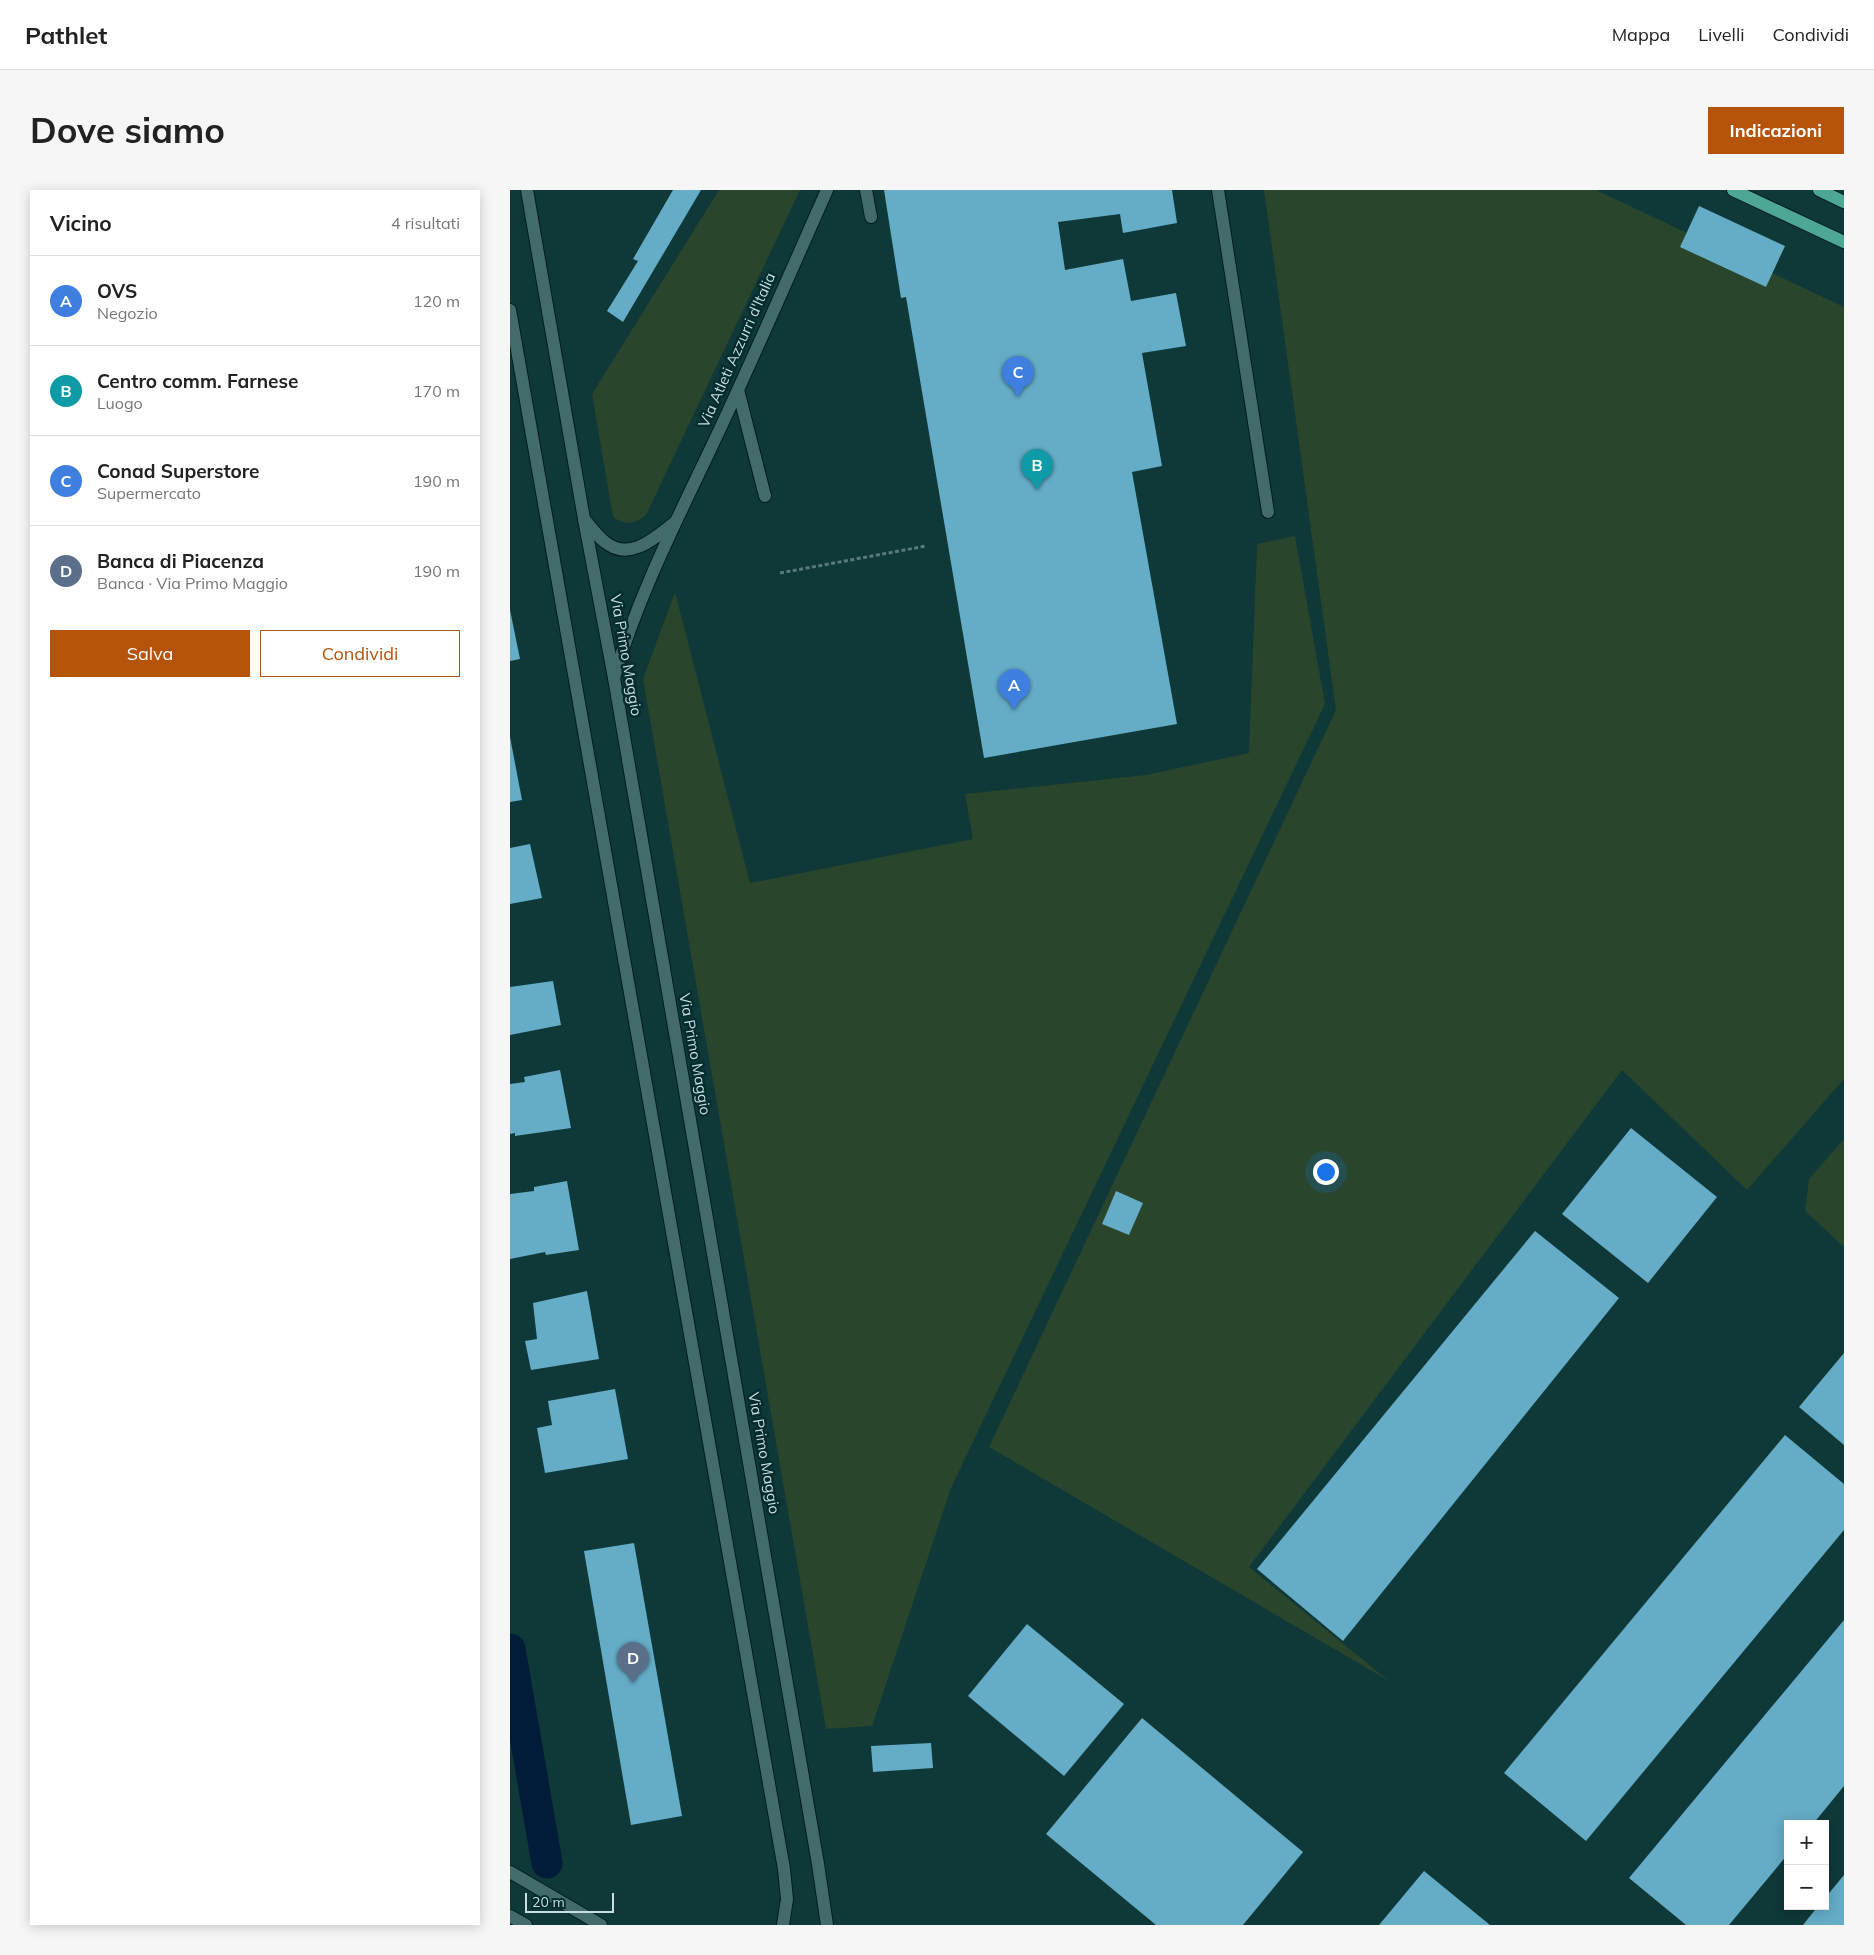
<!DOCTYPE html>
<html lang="it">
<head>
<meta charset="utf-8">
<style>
  :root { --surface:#fff; --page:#f6f6f6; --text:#222; --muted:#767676; --line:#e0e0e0; --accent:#b45309 }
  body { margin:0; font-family:Mulish,sans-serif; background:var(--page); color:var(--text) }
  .controls { position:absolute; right:15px; bottom:15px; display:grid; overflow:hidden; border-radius:0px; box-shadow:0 2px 12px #0003 }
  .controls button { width:45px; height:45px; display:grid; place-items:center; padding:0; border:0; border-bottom:1px solid var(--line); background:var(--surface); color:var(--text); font:25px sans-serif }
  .scale { position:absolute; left:15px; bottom:12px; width:89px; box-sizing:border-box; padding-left:5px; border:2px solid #c9dede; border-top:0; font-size:14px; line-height:18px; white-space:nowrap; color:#c9dede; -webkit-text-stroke:4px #032d2f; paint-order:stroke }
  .you { position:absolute; left:815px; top:981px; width:18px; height:18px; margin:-12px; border:4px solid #fff; border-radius:50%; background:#1a73e8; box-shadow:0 0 0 8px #1a73e833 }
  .badge { display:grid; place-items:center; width:32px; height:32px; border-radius:50%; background:var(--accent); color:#fff; font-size:16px; font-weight:700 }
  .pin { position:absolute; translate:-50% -41px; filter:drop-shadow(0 1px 2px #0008) }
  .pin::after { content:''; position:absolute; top:26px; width:18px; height:15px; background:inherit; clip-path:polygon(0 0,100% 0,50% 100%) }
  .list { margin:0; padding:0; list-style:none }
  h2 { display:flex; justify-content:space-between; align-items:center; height:65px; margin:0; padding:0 20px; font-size:21px }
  h2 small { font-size:16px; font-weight:400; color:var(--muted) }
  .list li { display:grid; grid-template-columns:32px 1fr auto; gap:15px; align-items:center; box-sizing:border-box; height:90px; padding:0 20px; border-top:1px solid var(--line) }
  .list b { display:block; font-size:19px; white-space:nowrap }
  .list p { margin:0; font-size:16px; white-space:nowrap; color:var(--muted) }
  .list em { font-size:16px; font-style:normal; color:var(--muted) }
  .actions { display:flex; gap:10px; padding:15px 20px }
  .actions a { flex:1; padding:11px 0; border:1px solid var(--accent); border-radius:0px; text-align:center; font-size:18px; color:var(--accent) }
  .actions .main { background:var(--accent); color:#fff }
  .map { position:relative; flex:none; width:1334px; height:1735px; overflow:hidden; border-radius:0px }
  header { display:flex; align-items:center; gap:30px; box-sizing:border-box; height:70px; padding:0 25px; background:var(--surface); border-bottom:1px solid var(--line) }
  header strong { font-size:24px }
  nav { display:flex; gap:28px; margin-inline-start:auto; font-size:18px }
  .intro { display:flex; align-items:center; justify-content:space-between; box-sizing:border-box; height:120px; padding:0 30px }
  h1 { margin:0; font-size:35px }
  .button { padding:12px 22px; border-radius:0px; background:var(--accent); color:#fff; font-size:18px; font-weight:700 }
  main { display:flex; gap:30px; padding:0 30px }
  aside { flex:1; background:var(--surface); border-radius:0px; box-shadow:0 2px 12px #0003 }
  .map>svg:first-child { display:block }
  .green { fill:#29452c }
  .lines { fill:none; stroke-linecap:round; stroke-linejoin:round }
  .canal { stroke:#001c38; stroke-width:31 }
  .building { fill:#65acc7 }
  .lane-casing { stroke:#001e1f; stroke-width:14 }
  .street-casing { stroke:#001e1f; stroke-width:14 }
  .secondary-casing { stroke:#001e1f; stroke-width:14 }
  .primary-casing { stroke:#001e1f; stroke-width:14 }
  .path { stroke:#5a7b7c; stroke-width:3; stroke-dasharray:4 2.5; stroke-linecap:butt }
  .lane { stroke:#446b6c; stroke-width:12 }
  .street { stroke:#446b6c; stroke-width:12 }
  .secondary { stroke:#446b6c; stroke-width:12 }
  .primary { stroke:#4da794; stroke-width:12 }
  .labels { text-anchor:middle; stroke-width:5; stroke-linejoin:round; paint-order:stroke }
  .street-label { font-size:15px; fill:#c9dede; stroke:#032d2f }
</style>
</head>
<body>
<header>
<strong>Pathlet</strong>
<nav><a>Mappa</a><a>Livelli</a><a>Condividi</a></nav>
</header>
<div class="intro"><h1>Dove siamo</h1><a class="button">Indicazioni</a></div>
<main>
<aside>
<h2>Vicino<small>4 risultati</small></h2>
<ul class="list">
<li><span class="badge" style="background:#3f7fe0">A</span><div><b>OVS</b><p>Negozio</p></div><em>120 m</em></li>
<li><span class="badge" style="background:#0f9aa8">B</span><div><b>Centro comm. Farnese</b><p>Luogo</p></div><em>170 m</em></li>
<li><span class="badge" style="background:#3f7fe0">C</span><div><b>Conad Superstore</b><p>Supermercato</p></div><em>190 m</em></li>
<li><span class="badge" style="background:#5c6f8a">D</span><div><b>Banca di Piacenza</b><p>Banca · Via Primo Maggio</p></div><em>190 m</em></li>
</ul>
<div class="actions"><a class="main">Salva</a><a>Condividi</a></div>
</aside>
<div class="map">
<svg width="1334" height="1735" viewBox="0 0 1334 1735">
  <rect width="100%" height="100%" fill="#0f3839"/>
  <g class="green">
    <path d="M209 0H290L136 325C124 335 115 335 103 327L82 204Z"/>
    <polygon points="754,0 1086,0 1334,117 1334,889 1237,1000 1112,880 739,1377 879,1491 479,1257 826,520"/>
    <polygon points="785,346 815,514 441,1298 362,1536 316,1539 133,489 165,402 240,693 463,649 455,604 636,585 739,563 747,354"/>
    <polygon points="1334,949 1334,1057 1295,1021 1299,989"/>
  </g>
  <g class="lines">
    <polyline class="canal" points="0,1459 37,1673"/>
  </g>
  <g class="building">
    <polygon points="163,0 191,0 113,132 97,121 128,71 123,69"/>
    <polygon points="374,0 662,0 667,33 613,43 610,24 548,32 555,80 613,69 621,111 666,103 676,156 632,163 652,276 622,282 667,534 474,568 396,107 391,108"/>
    <polygon points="1189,16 1275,56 1256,97 1170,57"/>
    <polygon points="0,420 10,469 0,471"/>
    <polygon points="0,547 12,610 0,612"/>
    <polygon points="20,654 32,708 0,714 0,658"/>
    <polygon points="43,791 51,835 0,845 0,797"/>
    <polygon points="50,880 61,938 5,946 5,943 0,944 0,894 15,892 14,887"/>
    <polygon points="1121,938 1207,1007 1138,1093 1052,1024"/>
    <polygon points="57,991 69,1060 36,1065 35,1062 0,1069 0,1004 24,1001 24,997"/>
    <polygon points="606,1001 633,1013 619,1045 592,1034"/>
    <polygon points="1025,1041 1109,1108 833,1451 747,1379"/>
    <polygon points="77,1101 89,1169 21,1180 15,1151 27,1149 23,1113"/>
    <polygon points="1334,1163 1334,1255 1289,1217"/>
    <polygon points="105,1199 118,1269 35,1283 27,1238 42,1235 38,1211"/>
    <polygon points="1275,1245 1334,1294 1334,1340 1076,1651 994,1583"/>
    <polygon points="124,1353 172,1626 121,1635 74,1361"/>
    <polygon points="1334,1430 1334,1596 1303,1634 1278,1634 1278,1664 1219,1735 1176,1735 1119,1688"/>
    <polygon points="517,1434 614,1514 554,1586 458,1506"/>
    <polygon points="632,1528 793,1662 733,1735 646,1735 536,1644"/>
    <polygon points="421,1553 423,1578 363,1582 361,1556"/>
    <polygon points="914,1681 980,1735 869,1735"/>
    <polygon points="1334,1685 1334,1735 1293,1735 1308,1716 1315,1716 1315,1708"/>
  </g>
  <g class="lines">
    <defs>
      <g id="lane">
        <polyline points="356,0 361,27"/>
        <polyline points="708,0 758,322"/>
        <polyline points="228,200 255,306"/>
      </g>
      <g id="street">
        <path d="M74 329C81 337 87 346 95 352 119 372 145 348 164 333"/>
        <path d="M104 488C129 402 171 322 209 241 246 162 281 81 317 0"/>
      </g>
      <g id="secondary">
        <polyline points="17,0 74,329 104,488 308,1674 317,1735"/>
        <polyline points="0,120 274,1679 277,1709 273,1735"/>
        <polyline points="0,1682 91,1735"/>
        <polyline points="0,1726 16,1735"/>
      </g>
      <g id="primary">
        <polyline points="1223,0 1334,52"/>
        <polyline points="1309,0 1334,12"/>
      </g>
    </defs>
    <use href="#lane" class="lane-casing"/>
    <use href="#street" class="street-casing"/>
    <use href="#secondary" class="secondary-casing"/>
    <use href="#primary" class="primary-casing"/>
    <polyline class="path" points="270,383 416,356"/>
    <use href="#lane" class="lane"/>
    <use href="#street" class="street"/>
    <use href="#secondary" class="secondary"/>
    <use href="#primary" class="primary"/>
  </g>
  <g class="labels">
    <g class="street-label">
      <text transform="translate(227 160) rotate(-66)" y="5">Via Atleti Azzurri d'Italia</text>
      <text transform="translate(116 465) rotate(80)" y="5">Via Primo Maggio</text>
      <text transform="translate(185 864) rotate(80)" y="5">Via Primo Maggio</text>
      <text transform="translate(254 1263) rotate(80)" y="5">Via Primo Maggio</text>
    </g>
  </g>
</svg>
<div class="controls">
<button>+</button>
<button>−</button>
</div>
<div class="scale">20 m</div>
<div class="you"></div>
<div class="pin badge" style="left:504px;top:520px;background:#3f7fe0">A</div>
<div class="pin badge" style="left:527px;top:300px;background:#0f9aa8">B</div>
<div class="pin badge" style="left:508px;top:207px;background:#3f7fe0">C</div>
<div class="pin badge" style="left:123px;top:1493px;background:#5c6f8a">D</div>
</div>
</main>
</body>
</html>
